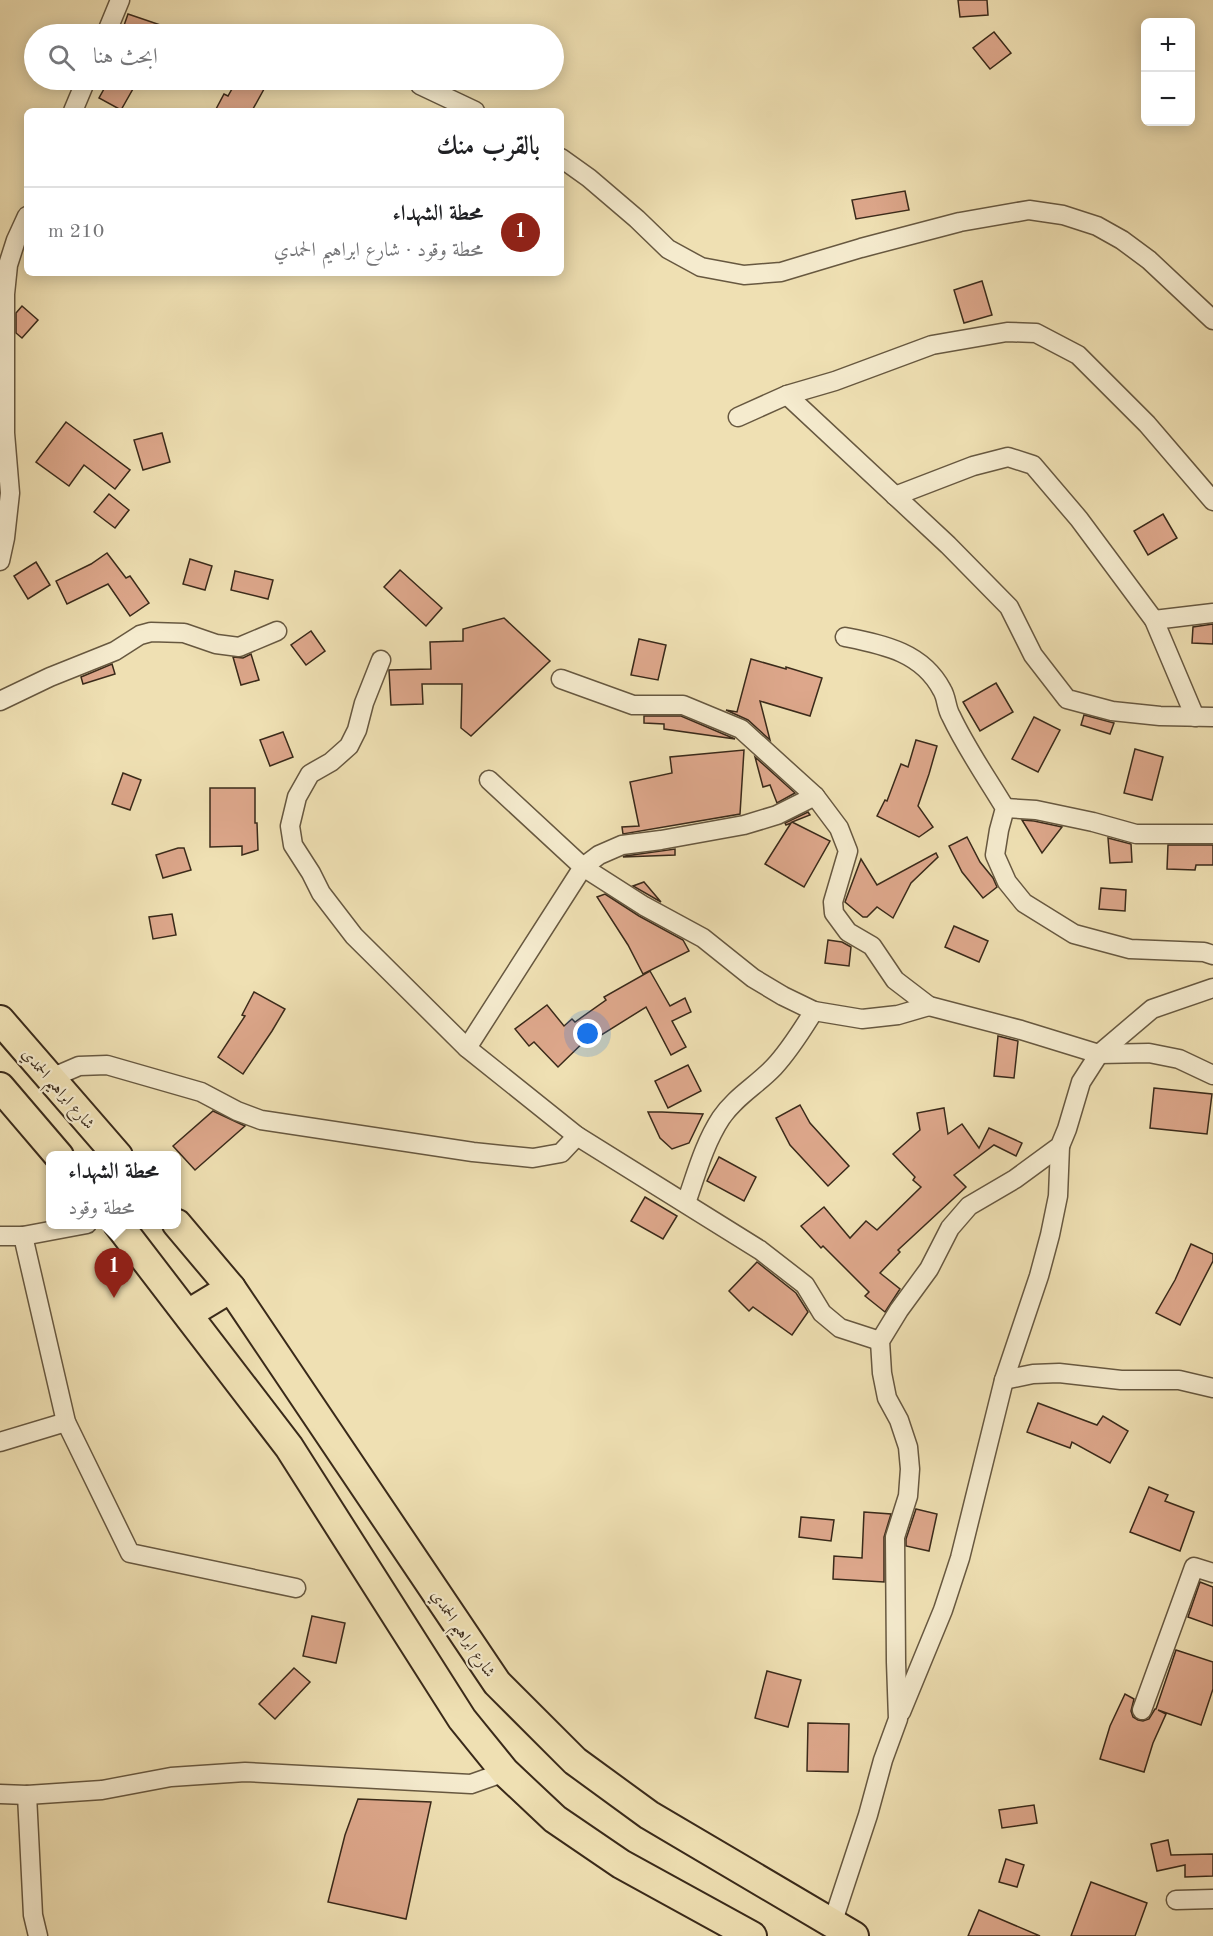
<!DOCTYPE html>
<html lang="ar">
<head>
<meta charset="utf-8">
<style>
  :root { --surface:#fff; --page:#f2f2f2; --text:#202124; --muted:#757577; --line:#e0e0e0; --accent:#8f2418 }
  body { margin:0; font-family:"Old Standard TT",Amiri,serif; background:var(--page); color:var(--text); direction:rtl }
  .controls { position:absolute; right:18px; top:18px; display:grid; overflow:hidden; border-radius:9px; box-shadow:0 3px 15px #0003 }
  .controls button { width:54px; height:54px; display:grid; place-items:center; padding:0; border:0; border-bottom:2px solid var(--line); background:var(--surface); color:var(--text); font:30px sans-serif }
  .you { position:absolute; left:588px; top:1034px; width:21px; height:21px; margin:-15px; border:4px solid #fff; border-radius:50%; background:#1a73e8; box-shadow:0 0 0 9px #1a73e833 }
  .badge { display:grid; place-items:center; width:39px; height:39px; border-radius:50%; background:var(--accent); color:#fff; font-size:20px; font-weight:700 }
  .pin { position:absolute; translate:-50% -50px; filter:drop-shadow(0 2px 3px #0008) }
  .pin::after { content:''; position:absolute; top:32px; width:21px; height:18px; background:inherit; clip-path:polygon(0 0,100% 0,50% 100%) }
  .popup { position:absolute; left:46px; top:1151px; width:135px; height:78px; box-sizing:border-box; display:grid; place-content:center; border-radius:9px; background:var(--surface); filter:drop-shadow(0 2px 4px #0005); font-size:20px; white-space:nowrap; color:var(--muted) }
  .popup b { font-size:22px; color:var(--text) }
  .popup::after { content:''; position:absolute; left:50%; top:100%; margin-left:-12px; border:12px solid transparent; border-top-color:var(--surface) }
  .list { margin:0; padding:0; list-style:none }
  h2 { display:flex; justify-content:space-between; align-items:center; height:78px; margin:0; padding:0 24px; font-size:26px }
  h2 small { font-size:20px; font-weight:400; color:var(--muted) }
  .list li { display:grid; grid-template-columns:39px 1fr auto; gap:18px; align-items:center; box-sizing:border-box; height:90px; padding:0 24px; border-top:2px solid var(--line) }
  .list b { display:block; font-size:22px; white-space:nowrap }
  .list p { margin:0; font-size:20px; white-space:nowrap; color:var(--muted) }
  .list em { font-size:20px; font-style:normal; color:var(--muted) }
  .icon { flex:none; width:33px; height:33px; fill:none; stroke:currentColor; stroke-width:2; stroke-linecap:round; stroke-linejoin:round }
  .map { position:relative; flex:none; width:1213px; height:1936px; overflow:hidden; direction:ltr }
  .search { position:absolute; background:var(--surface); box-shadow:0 3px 15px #0003; left:24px; top:24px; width:540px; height:66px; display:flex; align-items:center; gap:15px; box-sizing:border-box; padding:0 21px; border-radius:33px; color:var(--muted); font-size:22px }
  .panel { position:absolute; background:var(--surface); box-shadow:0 3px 15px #0003; left:24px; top:108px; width:540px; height:168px; border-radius:9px; direction:rtl }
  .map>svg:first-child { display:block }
  .building { fill:#dda78b; stroke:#3a2a1a; stroke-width:1.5 }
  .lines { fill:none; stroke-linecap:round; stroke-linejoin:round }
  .minor-casing { stroke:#675840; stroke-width:21 }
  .primary-casing { stroke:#3a2a1a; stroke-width:32 }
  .minor { stroke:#f5ebce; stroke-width:18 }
  .primary { stroke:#efe0b3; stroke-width:28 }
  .labels { text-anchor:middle; stroke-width:4.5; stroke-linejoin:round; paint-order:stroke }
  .street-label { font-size:16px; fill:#3a2a1a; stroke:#f5ebce }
</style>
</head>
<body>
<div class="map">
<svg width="1213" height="1936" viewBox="0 0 1213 1936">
  <rect width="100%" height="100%" fill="#efe0b3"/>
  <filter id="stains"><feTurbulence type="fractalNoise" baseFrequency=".00333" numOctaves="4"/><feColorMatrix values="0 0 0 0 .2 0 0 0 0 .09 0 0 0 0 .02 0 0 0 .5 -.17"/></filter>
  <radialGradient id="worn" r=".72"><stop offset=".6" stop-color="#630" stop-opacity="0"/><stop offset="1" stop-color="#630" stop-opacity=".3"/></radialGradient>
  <g class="building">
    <polygon points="958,0 987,0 988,15 960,17"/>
    <polygon points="128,14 181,32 181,34 121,34"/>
    <polygon points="994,32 1011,53 990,69 973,48"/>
    <polygon points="109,80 138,80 121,110 99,98"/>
    <polygon points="237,80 269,80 253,109 257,111 215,111 224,94 228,96"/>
    <polygon points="905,191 909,210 856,219 852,200"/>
    <polygon points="982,281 992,315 964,323 954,290"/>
    <polygon points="22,306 38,320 22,338 16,333 16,313"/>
    <polygon points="66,422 130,470 115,489 84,465 69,486 36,462"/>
    <polygon points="162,433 170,462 143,470 134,440"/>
    <polygon points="109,494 129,510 115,528 94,512"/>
    <polygon points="1163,514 1177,538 1148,555 1134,531"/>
    <polygon points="107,553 126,578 130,576 149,603 130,616 108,584 67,604 56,581 91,564"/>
    <polygon points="190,559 212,566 205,590 183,584"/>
    <polygon points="36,562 50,585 28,599 14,576"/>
    <polygon points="400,570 442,608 426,626 384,587"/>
    <polygon points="235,571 273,580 268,599 231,590"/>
    <polygon points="504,618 550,661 471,736 461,728 462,684 422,684 423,704 391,705 389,670 431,669 430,642 463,641 463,629"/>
    <polygon points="1213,624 1213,644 1192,643 1193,627"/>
    <polygon points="311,631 325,651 306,665 291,645"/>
    <polygon points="639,639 666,645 658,680 631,675"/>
    <polygon points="251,654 259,680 241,685 233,657 243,658"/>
    <polygon points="751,659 786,669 786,667 822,678 810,716 760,701 770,740 748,720 726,710 737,712"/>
    <polygon points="112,664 115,674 83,684 81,677"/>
    <polygon points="996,683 1013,712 980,731 963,702"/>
    <polygon points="1084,715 1114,723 1110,734 1081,725"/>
    <polygon points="644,716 681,716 735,739 664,729 664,724 644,723"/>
    <polygon points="1034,717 1060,730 1038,772 1012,759"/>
    <polygon points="283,732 293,757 270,766 260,740"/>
    <polygon points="916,740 937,746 929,774 918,806 933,827 919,837 877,816 885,800 887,801 901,764 908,767"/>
    <polygon points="1135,749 1163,757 1152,800 1124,793"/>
    <polygon points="744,750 740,814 623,834 622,827 639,826 630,782 672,773 670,757"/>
    <polygon points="755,757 795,793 777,803 770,785 763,787"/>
    <polygon points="123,773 141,780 130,810 112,804"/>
    <polygon points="210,788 255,788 255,823 257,823 258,850 242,855 242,846 210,847"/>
    <polygon points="808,812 810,815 792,822 830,841 804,887 765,864 791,823 786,825 785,823"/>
    <polygon points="1022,820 1034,821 1062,827 1042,853"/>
    <polygon points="967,837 980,862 993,878 997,887 983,898 962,872 949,846"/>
    <polygon points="1108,838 1131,844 1132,862 1110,863"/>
    <polygon points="1168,845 1213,845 1213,865 1196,865 1195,870 1167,869"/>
    <polygon points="178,848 184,848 191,870 163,878 156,855"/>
    <polygon points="675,849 675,855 623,857 625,856"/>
    <polygon points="936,853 938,857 911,883 893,918 877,907 867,917 863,917 845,902 861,859 877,885"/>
    <polygon points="644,882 661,902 633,886"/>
    <polygon points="1101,888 1126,890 1125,911 1099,909"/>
    <polygon points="605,894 639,916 683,940 689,951 643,974 628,945 597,897"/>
    <polygon points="172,914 176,935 153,939 149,917"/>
    <polygon points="954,926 988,941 979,962 945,947"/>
    <polygon points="828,940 842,942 851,947 849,966 825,963"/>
    <polygon points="650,971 670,1006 685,998 691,1012 672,1021 686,1047 671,1055 646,1007 595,1039 592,1034 558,1067 534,1042 529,1046 515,1029 547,1005 564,1026 572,1019 575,1022 606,1000 604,997"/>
    <polygon points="254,992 285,1009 272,1031 243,1074 218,1057 245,1016 242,1015"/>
    <polygon points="998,1036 1018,1041 1014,1078 994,1076"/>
    <polygon points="688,1065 701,1091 668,1108 655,1081"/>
    <polygon points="1154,1088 1212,1094 1207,1134 1150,1128"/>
    <polygon points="800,1105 810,1123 849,1166 828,1186 790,1145 776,1118"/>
    <polygon points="944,1108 948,1134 962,1124 979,1148 989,1128 1022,1143 1016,1156 994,1145 954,1175 966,1187 898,1250 900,1252 880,1273 900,1289 885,1312 865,1296 869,1292 823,1246 821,1248 801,1226 824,1207 850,1238 866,1221 877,1230 921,1187 913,1180 915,1177 893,1154 920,1130 917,1113"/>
    <polygon points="213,1111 245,1126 195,1170 173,1146"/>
    <polygon points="648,1112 662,1112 703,1114 689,1143 672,1149 660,1138"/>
    <polygon points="719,1157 756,1177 744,1201 707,1181"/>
    <polygon points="645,1197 677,1216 663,1239 631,1221"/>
    <polygon points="1191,1244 1213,1254 1213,1261 1180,1325 1156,1313 1175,1280"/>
    <polygon points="757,1262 796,1293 808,1312 792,1335 753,1307 749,1311 729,1291"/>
    <polygon points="1038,1403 1097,1425 1103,1416 1128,1431 1110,1463 1072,1442 1070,1448 1027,1432"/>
    <polygon points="1149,1487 1168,1495 1165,1501 1194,1512 1180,1551 1130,1532"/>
    <polygon points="916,1509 937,1514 929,1551 906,1546 906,1539"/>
    <polygon points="864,1512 891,1514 884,1537 884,1582 833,1579 834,1556 862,1558"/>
    <polygon points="801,1517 834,1520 831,1541 799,1537"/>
    <polygon points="1200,1582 1213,1587 1213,1626 1188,1617"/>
    <polygon points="312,1616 345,1623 336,1663 303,1656"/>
    <polygon points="1176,1650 1213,1662 1213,1689 1201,1725 1158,1710 1166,1714 1153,1743 1144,1772 1100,1759 1110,1726 1125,1694 1134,1699 1131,1711 1133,1717 1138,1720 1143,1721 1149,1719 1155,1709 1156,1709"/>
    <polygon points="294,1668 310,1682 275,1719 259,1704"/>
    <polygon points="767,1671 801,1680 788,1727 755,1718"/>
    <polygon points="808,1723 849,1724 848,1772 807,1771"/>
    <polygon points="358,1799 431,1802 406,1919 328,1902 345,1835"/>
    <polygon points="1034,1805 1037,1823 1002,1828 999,1810"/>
    <polygon points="1168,1840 1171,1855 1213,1854 1213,1876 1185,1877 1185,1865 1157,1871 1151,1844"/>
    <polygon points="1006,1859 1024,1865 1017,1887 999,1882"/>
    <polygon points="1091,1882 1147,1903 1135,1936 1071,1936"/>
    <polygon points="979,1910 1040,1936 968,1936"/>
  </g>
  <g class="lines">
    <defs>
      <g id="minor">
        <polyline points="106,34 120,0"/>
        <polyline points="420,85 475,111"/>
        <polyline points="73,111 86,80"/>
        <polyline points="561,158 589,178 637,219 668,249 701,267 744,275 781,272 861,248 960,222 1029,210 1063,215 1097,226 1122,240 1149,260 1213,320"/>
        <polyline points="787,395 948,545 1009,607 1033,655 1067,699 1112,711 1160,716 1213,717"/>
        <polyline points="738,417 787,395 835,381 932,345 1007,332 1036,333 1078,355 1147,424 1213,501"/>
        <polyline points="895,496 973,466 1008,457 1033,465 1079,519 1154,620 1195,717"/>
        <polyline points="0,561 5,538 10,493 5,433 5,294 8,265 16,240 27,216"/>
        <polyline points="1154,620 1213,613"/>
        <path d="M845 637C884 645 922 652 942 690 947 698 946 708 951 716 966 748 987 778 1005 808L999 830 995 855 1007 882 1024 903 1074 934 1130 949 1204 952 1213 955"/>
        <polyline points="381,660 364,703 357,730 349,746 331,762 310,774 297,797 290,826 293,845 311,873 321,893 354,936 467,1048 577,1136 760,1250 805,1285 822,1313 840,1328 880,1341"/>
        <polyline points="561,679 633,705 683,705 741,729 815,796 839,828 848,851 833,902 834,913 848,932 872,946 895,980 929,1006 1021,1030 1099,1054 1149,1053 1179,1059 1213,1075"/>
        <polyline points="0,701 50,677 115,651 140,635 151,632 184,633 216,644 239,647 277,631"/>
        <polyline points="489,780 583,867 644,906 703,938 753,978 783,996 814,1011 862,1019 898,1015 929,1006"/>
        <polyline points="1005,808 1036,810 1093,822 1136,834 1213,834"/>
        <polyline points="467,1048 583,867 599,855 622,845 661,840 744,825 777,815 815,796"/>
        <polyline points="51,1078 79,1066 107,1065 201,1092 237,1111 261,1120 473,1152 533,1158 561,1153 577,1136"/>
        <path d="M686 1203C696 1175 704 1144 721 1118 735 1097 757 1085 774 1067 790 1050 802 1030 814 1011"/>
        <polyline points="0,1236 23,1236 87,1224"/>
        <polyline points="23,1236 66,1422 130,1553 296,1588"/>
        <polyline points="1004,1380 1033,1374 1059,1373 1121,1380 1179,1380 1213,1388"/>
        <polyline points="0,1442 66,1422"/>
        <polyline points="1142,1710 1194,1567 1213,1573"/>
        <polyline points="901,1712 943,1610 960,1558 1004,1380 1039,1276 1050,1235 1058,1196 1060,1146"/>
        <polyline points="0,1794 27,1795 102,1790 171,1777 245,1772 471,1784 505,1772"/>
        <polyline points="27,1795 33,1915 38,1936"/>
        <polyline points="1176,1900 1213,1899"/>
        <polyline points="832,1924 868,1815 883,1760 898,1719 896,1662 895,1537 908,1496 910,1469 908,1447 899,1420 887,1398 882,1373 880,1341 899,1310 929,1269 950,1228 969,1206 1015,1179 1060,1146 1067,1129 1081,1082 1099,1054 1152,1009 1213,988"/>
      </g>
      <g id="primary">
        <polyline points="0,1020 118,1156"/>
        <polyline points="0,1087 59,1156"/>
        <polyline points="118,1224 289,1447 462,1719 505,1772 555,1819 621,1864 752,1936"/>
        <polyline points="177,1224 231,1288 497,1683 575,1761 649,1815 854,1936"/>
        <polyline points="188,1314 231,1288"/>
      </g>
    </defs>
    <use href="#minor" class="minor-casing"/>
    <use href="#primary" class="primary-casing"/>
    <use href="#minor" class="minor"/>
    <use href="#primary" class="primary"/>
  </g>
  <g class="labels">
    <g class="street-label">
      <text transform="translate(59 1088) rotate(49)" y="6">شارع ابراهيم الحمدي</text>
      <text transform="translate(464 1633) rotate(56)" y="6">شارع ابراهيم الحمدي</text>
    </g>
  </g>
  <rect width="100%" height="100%" filter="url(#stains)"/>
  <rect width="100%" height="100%" fill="url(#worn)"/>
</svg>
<div class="controls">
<button>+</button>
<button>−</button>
</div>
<div class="you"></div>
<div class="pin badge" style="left:114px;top:1298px">1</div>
<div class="popup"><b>محطة الشهداء</b>محطة وقود</div>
<div class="search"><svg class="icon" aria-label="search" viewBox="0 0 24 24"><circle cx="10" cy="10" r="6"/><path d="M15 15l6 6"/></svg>ابحث هنا</div>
<section class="panel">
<h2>بالقرب منك<small></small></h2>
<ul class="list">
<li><span class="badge">1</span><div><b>محطة الشهداء</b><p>محطة وقود · شارع ابراهيم الحمدي</p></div><em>210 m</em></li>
</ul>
</section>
</div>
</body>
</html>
